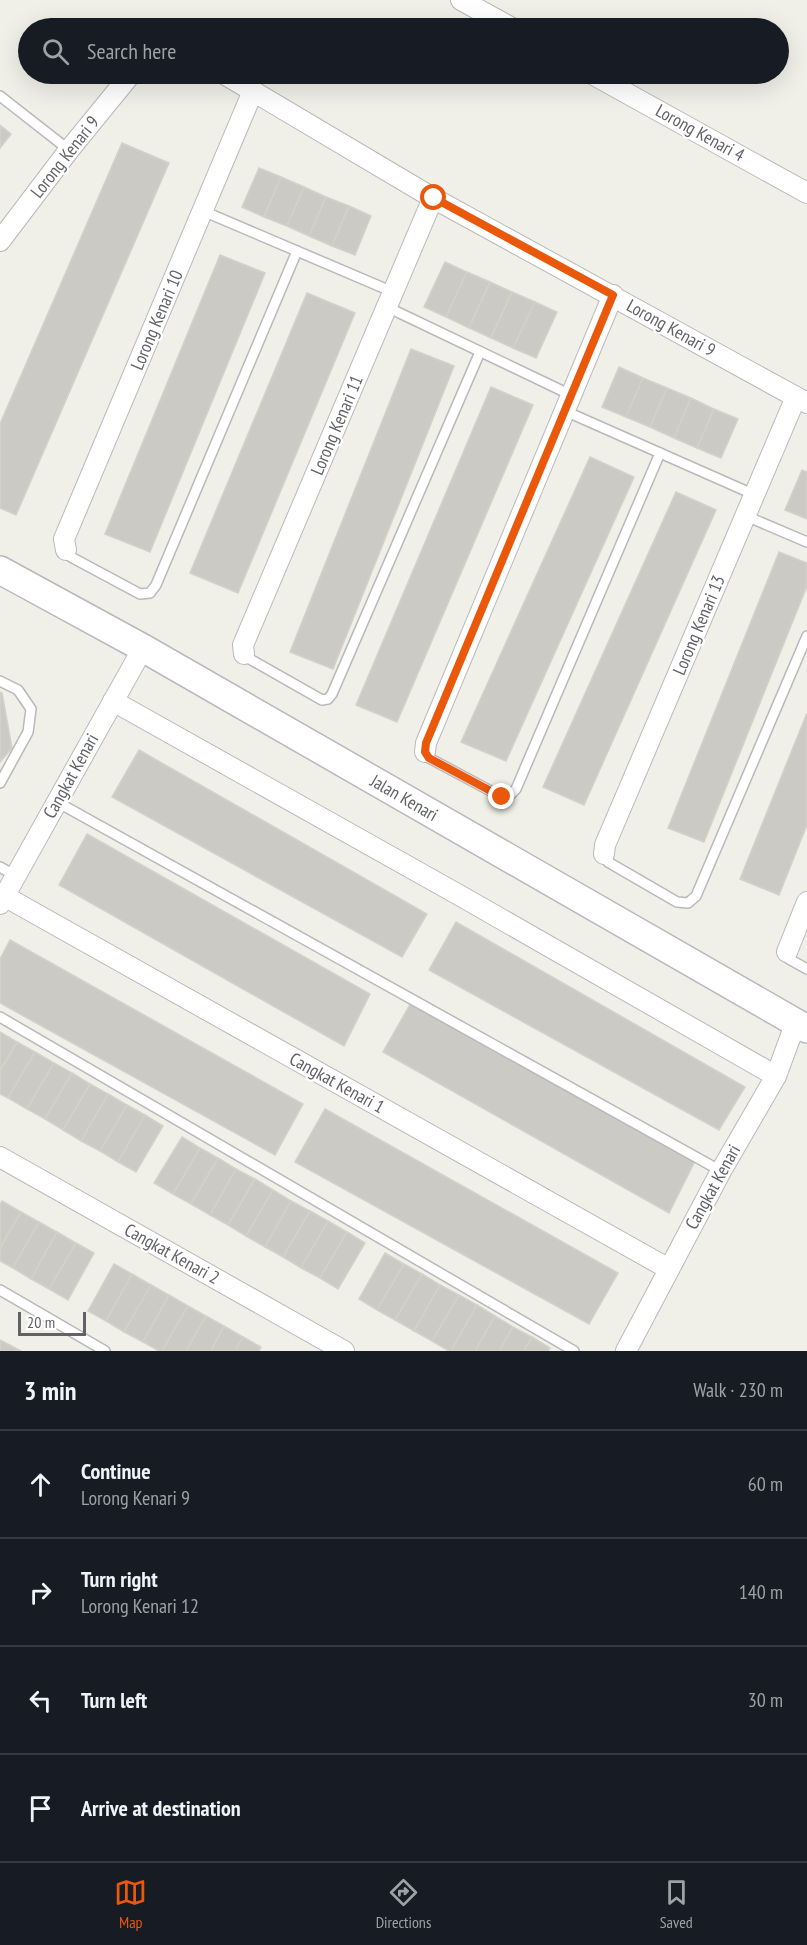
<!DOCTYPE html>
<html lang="en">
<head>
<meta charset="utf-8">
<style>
  :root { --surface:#171b24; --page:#20242c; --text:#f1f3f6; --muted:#9ea1a6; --line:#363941; --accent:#ea580c }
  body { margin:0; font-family:"PT Sans Narrow",sans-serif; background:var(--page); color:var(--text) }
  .scale { position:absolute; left:18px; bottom:15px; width:68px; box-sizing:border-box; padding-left:6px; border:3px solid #606267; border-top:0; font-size:16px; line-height:21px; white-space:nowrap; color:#606267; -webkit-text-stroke:4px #fff; paint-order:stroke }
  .stop { position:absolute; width:18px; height:18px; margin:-14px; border:4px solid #ea580c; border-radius:50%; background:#fff }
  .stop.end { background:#ea580c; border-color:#fff; box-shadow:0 2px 6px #0008 }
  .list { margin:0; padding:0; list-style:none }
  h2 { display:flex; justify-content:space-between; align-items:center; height:78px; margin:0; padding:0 24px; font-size:26px }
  h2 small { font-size:20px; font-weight:400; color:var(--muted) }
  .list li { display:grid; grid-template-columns:39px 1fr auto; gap:18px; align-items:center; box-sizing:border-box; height:108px; padding:0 24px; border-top:2px solid var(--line) }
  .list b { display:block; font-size:22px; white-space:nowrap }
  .list p { margin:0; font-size:20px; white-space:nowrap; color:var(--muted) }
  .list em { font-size:20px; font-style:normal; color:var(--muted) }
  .icon { flex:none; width:33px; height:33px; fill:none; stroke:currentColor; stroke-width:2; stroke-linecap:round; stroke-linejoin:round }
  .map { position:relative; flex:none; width:807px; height:1351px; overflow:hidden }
  .search { position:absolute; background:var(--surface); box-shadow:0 6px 24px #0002; left:18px; right:18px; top:18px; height:66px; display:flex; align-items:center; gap:15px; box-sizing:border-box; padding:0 21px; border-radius:33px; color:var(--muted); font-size:22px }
  .sheet { height:510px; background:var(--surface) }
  nav { display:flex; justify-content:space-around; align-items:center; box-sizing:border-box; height:84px; border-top:2px solid var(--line); background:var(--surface); font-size:16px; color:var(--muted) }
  nav a { display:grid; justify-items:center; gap:3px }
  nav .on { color:var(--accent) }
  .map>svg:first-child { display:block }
  .building { fill:#cccac5; stroke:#d4d2c8; stroke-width:1.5 }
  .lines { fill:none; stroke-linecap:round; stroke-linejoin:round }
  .lane-casing { stroke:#b9b9bd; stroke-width:12 }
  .street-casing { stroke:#b9b9bd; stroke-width:22 }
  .secondary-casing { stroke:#b7b9be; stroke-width:30 }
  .lane { stroke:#fff; stroke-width:9 }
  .street { stroke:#fff; stroke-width:20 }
  .secondary { stroke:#fff; stroke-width:27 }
  .route { stroke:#ea580c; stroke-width:8 }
  .labels { text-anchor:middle; stroke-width:4.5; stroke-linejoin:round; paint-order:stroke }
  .street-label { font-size:18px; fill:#606267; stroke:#fff }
</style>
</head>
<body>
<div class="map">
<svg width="807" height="1351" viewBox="0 0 807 1351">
  <rect width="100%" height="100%" fill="#f0f0e9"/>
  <g class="building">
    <polygon points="0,125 11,134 0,148"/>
    <polygon points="122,143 169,163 16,515 0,508 0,424"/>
    <polygon points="259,168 281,177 264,217 242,207"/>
    <polygon points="281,177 304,187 287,226 264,217"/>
    <polygon points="304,187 326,197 309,236 287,226"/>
    <polygon points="326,197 349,206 332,246 309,236"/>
    <polygon points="349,206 371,216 355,255 332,246"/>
    <polygon points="220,255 265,273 150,552 105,534"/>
    <polygon points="445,262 467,272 446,317 424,307"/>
    <polygon points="467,272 490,282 469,328 446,317"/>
    <polygon points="490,282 512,292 491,338 469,328"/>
    <polygon points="512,292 535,302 513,348 491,338"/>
    <polygon points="307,293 355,313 238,593 190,573"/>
    <polygon points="535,302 557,312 536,358 513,348"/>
    <polygon points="411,349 454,366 333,669 290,652"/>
    <polygon points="619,367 643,378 626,417 602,407"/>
    <polygon points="643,378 667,388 650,427 626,417"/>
    <polygon points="491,387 533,405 397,722 356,705"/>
    <polygon points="667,388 691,398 674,438 650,427"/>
    <polygon points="691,398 714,409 697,448 674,438"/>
    <polygon points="714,409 738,419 721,458 697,448"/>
    <polygon points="590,457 634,477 506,761 461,742"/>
    <polygon points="802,470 807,472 807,519 785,510"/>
    <polygon points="676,492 716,510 584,805 543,787"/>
    <polygon points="779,552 807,563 807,586 704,842 668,828"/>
    <polygon points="0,692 2,693 12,748 0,762"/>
    <polygon points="807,713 807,825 779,895 740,879"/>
    <polygon points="139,750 427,914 402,957 112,797"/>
    <polygon points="87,834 370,994 344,1046 59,885"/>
    <polygon points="456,922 745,1087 719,1130 429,970"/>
    <polygon points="10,940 303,1104 275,1155 0,1003 0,959"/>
    <polygon points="412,1001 695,1161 669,1213 383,1052"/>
    <polygon points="0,1032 17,1042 0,1071"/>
    <polygon points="17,1042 35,1052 8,1098 0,1094 0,1071"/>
    <polygon points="35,1052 54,1063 27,1109 8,1098"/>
    <polygon points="54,1063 72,1073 45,1119 27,1109"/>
    <polygon points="72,1073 90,1084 63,1130 45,1119"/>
    <polygon points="90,1084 108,1094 81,1141 63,1130"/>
    <polygon points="108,1094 127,1105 100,1151 81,1141"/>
    <polygon points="127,1105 145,1115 118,1162 100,1151"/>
    <polygon points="325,1109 618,1273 589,1324 295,1162"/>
    <polygon points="145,1115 163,1126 136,1172 118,1162"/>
    <polygon points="182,1137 200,1148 173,1194 154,1183"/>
    <polygon points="200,1148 218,1158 191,1204 173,1194"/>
    <polygon points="218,1158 236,1169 210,1215 191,1204"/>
    <polygon points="236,1169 255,1179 228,1225 210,1215"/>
    <polygon points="255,1179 273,1190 246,1236 228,1225"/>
    <polygon points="273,1190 291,1201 265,1247 246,1236"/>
    <polygon points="2,1201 21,1212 0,1248 0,1205"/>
    <polygon points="291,1201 310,1211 283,1257 265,1247"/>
    <polygon points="310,1211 328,1221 301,1268 283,1257"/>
    <polygon points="21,1212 39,1222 13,1268 0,1261 0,1248"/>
    <polygon points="328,1221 347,1232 320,1278 301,1268"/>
    <polygon points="39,1222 57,1232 31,1279 13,1268"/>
    <polygon points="57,1232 76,1243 49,1289 31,1279"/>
    <polygon points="347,1232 365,1243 338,1289 320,1278"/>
    <polygon points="76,1243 94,1253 68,1300 49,1289"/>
    <polygon points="385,1253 404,1264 377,1310 359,1299"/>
    <polygon points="114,1264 132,1274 106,1321 88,1311"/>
    <polygon points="404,1264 422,1274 395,1320 377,1310"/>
    <polygon points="132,1274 151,1285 124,1332 106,1321"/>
    <polygon points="422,1274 440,1285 414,1331 395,1320"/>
    <polygon points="151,1285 169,1295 143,1342 124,1332"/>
    <polygon points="440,1285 459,1295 432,1341 414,1331"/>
    <polygon points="169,1295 188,1306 162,1351 159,1351 143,1342"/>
    <polygon points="459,1295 477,1305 451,1351 449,1351 432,1341"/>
    <polygon points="477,1305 495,1316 475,1351 451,1351"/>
    <polygon points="188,1306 206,1316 186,1351 162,1351"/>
    <polygon points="206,1316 224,1326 211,1351 186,1351"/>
    <polygon points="495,1316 513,1327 499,1351 475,1351"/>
    <polygon points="224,1326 243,1337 235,1351 211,1351"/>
    <polygon points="513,1327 532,1337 524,1351 499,1351"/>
    <polygon points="243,1337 261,1347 259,1351 235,1351"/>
    <polygon points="532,1337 550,1348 548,1351 524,1351"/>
    <polygon points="0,1340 21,1351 0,1351"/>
  </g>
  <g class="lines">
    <defs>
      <g id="lane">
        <polyline points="0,96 69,150"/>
        <polyline points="203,211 393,292"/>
        <polyline points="387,307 571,395"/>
        <polyline points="565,411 755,495"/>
        <polyline points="746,516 807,542"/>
        <polyline points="66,550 71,557 140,594 150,593 156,585 297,251"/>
        <polyline points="244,654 248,658 322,700 328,699 332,694 480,352"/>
        <polyline points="0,681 18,690 31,709 28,732 0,783"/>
        <polyline points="425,752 429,758 502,797 509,796 516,789 660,453"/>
        <polyline points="57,802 721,1171"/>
        <polyline points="604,854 608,862 677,902 688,903 696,896 807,636"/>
        <polyline points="0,867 16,876"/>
        <polyline points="787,952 789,959 807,969"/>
        <polyline points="0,1017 574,1351"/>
        <polyline points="0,1290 105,1351"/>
      </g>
      <g id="street">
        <polyline points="461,0 512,28"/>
        <polyline points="224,74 433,198 807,403"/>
        <polyline points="592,74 807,193"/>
        <polyline points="0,241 69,150 131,74"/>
        <polyline points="66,550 64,539 253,91"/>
        <polyline points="244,654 243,645 433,198"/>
        <polyline points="113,701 459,895 776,1076"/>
        <polyline points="425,752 426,743 613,295"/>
        <polyline points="604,854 605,845 796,397"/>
        <polyline points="4,896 669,1269"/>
        <polyline points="0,904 143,648"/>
        <polyline points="787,952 807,902"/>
        <polyline points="0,1157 344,1351"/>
        <polyline points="626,1351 721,1171 776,1076 796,1022"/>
      </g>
      <polyline id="secondary" points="0,570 143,648 807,1029"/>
    </defs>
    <use href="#lane" class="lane-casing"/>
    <use href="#street" class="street-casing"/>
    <use href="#secondary" class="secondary-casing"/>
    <use href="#lane" class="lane"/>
    <use href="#street" class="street"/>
    <use href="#secondary" class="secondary"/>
  </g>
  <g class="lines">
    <polyline class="route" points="434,198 613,295 426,743 425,752 429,758 502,797"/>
  </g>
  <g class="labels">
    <g class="street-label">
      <text transform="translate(700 133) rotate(29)" y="6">Lorong Kenari 4</text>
      <text transform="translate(65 157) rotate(-52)" y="6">Lorong Kenari 9</text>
      <text transform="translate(157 320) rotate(-67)" y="6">Lorong Kenari 10</text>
      <text transform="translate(671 328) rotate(29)" y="6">Lorong Kenari 9</text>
      <text transform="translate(337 425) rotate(-67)" y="6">Lorong Kenari 11</text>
      <text transform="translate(699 625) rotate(-67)" y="6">Lorong Kenari 13</text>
      <text transform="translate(71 776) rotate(-61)" y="6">Cangkat Kenari</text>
      <text transform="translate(404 798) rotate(30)" y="6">Jalan Kenari</text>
      <text transform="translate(337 1083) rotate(29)" y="6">Cangkat Kenari 1</text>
      <text transform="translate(713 1187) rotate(-61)" y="6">Cangkat Kenari</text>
      <text transform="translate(172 1254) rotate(29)" y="6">Cangkat Kenari 2</text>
    </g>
  </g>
</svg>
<div class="scale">20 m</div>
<div class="stop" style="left:434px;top:198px"></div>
<div class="stop end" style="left:502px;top:797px"></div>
<div class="search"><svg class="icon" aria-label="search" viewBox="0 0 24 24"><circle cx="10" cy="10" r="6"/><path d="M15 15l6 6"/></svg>Search here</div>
</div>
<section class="sheet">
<h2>3 min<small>Walk · 230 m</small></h2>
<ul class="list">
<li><svg class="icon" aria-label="ahead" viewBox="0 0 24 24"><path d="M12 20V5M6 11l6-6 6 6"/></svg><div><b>Continue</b><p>Lorong Kenari 9</p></div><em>60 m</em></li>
<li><svg class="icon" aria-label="right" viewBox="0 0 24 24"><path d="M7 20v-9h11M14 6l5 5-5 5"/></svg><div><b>Turn right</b><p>Lorong Kenari 12</p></div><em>140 m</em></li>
<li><svg class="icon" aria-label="left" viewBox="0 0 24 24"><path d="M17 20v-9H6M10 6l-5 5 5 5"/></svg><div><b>Turn left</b></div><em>30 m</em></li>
<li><svg class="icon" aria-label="arrive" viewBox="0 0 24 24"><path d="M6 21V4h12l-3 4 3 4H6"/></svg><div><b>Arrive at destination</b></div></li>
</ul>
</section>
<nav>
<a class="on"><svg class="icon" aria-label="map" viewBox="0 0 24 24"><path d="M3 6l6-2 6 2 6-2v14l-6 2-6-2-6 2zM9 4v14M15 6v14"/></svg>Map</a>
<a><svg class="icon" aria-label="directions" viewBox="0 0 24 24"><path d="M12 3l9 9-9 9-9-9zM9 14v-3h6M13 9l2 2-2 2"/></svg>Directions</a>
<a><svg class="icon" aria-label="saved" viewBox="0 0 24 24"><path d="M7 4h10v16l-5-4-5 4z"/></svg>Saved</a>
</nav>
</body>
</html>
